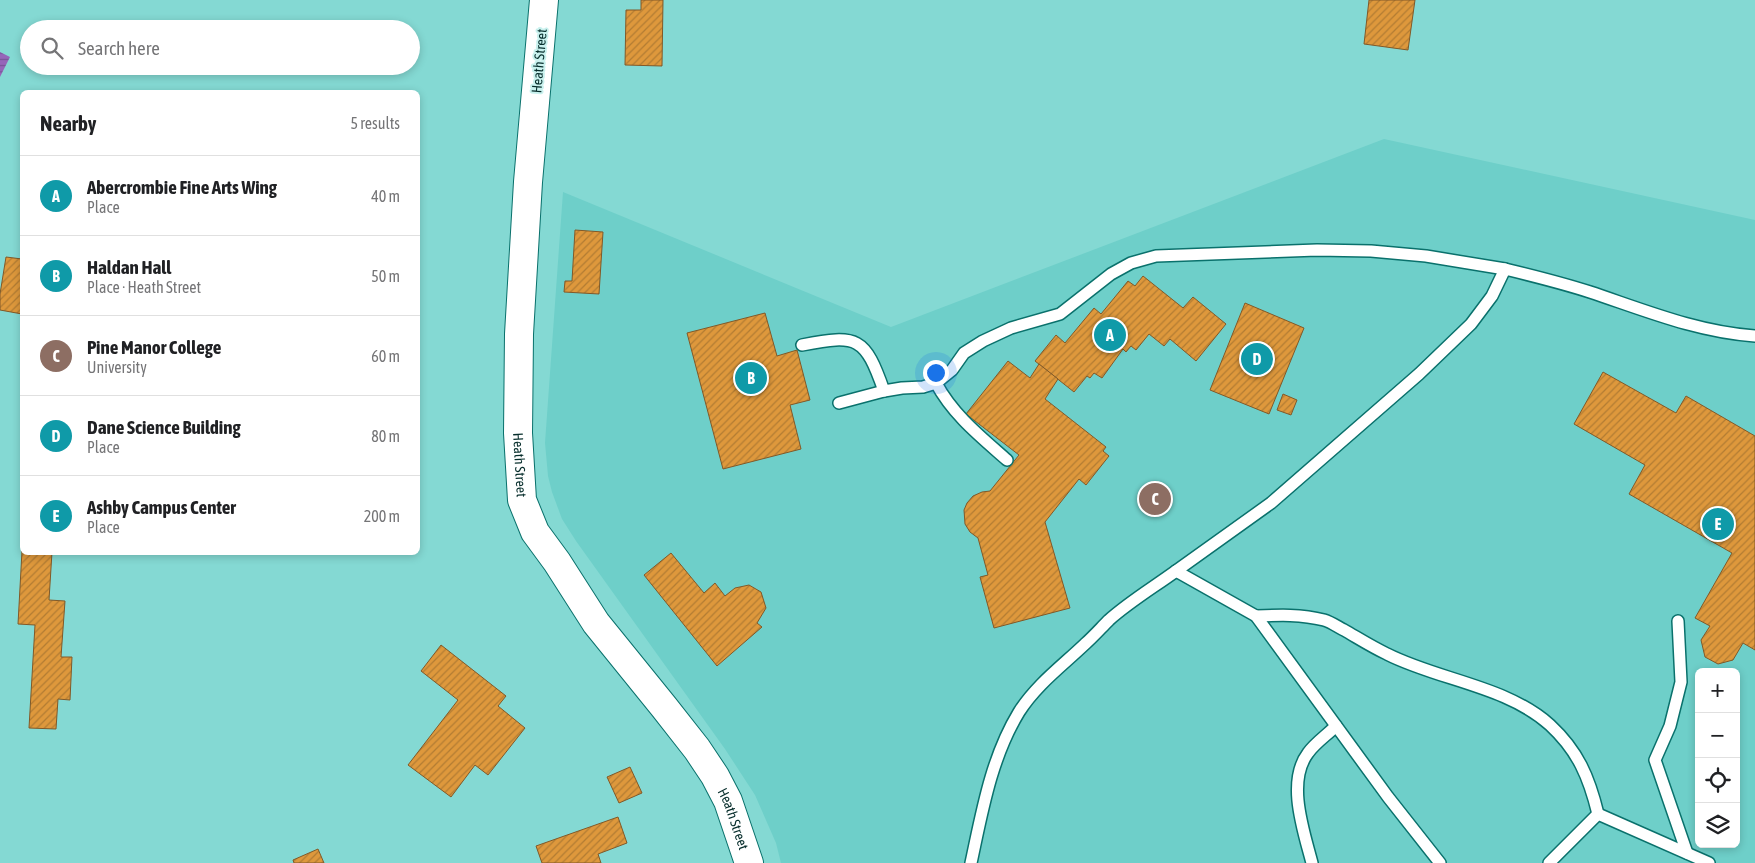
<!DOCTYPE html>
<html lang="en">
<head>
<meta charset="utf-8">
<style>
  :root { --surface:#fff; --page:#f2f2f2; --text:#202124; --muted:#757577; --line:#e0e0e0; --accent:#0b8043 }
  body { margin:0; font-family:"Asap Condensed",sans-serif; background:var(--page); color:var(--text) }
  .controls { position:absolute; right:15px; bottom:15px; display:grid; overflow:hidden; border-radius:8px; box-shadow:0 2px 8px #0003 }
  .controls button { width:45px; height:45px; display:grid; place-items:center; padding:0; border:0; border-bottom:1px solid var(--line); background:var(--surface); color:var(--text); font:25px sans-serif }
  .you { position:absolute; left:935px; top:372px; width:18px; height:18px; margin:-12px; border:4px solid #fff; border-radius:50%; background:#1a73e8; box-shadow:0 0 0 8px #1a73e833 }
  .badge { display:grid; place-items:center; width:32px; height:32px; border-radius:50%; background:var(--accent); color:#fff; font-size:16px; font-weight:700 }
  .pin { position:absolute; translate:-50% -50%; border:2px solid #fff; box-shadow:0 1px 5px #0006 }
  .list { margin:0; padding:0; list-style:none }
  h2 { display:flex; justify-content:space-between; align-items:center; height:65px; margin:0; padding:0 20px; font-size:21px }
  h2 small { font-size:16px; font-weight:400; color:var(--muted) }
  .list li { display:grid; grid-template-columns:32px 1fr auto; gap:15px; align-items:center; box-sizing:border-box; height:80px; padding:0 20px; border-top:1px solid var(--line) }
  .list b { display:block; font-size:19px; white-space:nowrap }
  .list p { margin:0; font-size:16px; white-space:nowrap; color:var(--muted) }
  .list em { font-size:16px; font-style:normal; color:var(--muted) }
  .icon { flex:none; width:28px; height:28px; fill:none; stroke:currentColor; stroke-width:2; stroke-linecap:round; stroke-linejoin:round }
  .map { position:relative; flex:none; width:1755px; height:863px; overflow:hidden }
  .search { position:absolute; background:var(--surface); box-shadow:0 2px 8px #0003; left:20px; top:20px; width:400px; height:55px; display:flex; align-items:center; gap:12px; box-sizing:border-box; padding:0 18px; border-radius:28px; color:var(--muted); font-size:19px }
  .panel { position:absolute; background:var(--surface); box-shadow:0 2px 8px #0003; left:20px; top:90px; width:400px; height:465px; border-radius:8px }
  .map>svg:first-child { display:block }
  .built { fill:#6ecfc9; fill-rule:evenodd }
  .water { fill:url(#water-rules) }
  .building { fill:url(#building-hatch); stroke:#815928 }
  .lines { fill:none; stroke-linecap:round; stroke-linejoin:round }
  .lane-casing { stroke:#0a716c; stroke-width:14 }
  .secondary-casing { stroke:#0a716c; stroke-width:30 }
  .lane { stroke:#fff; stroke-width:11 }
  .secondary { stroke:#fff; stroke-width:28 }
  .labels { text-anchor:middle; stroke-width:4; stroke-linejoin:round; paint-order:stroke }
  .street-label { font-size:14px; fill:#062d2b; stroke:#c9f1ee }
</style>
</head>
<body>
<div class="map">
<svg width="1755" height="863" viewBox="0 0 1755 863">
  <defs>
    <pattern id="water-rules" width="6" height="5" patternUnits="userSpaceOnUse" patternTransform="scale(1.25)"><rect width="6" height="5" fill="#9665b9"/><path d="M0 2.5h6" fill="none" stroke="#785497"/></pattern>
    <pattern id="building-hatch" width="6" height="6" patternUnits="userSpaceOnUse" patternTransform="scale(1.25)"><rect width="6" height="6" fill="#de983c"/><path d="M-1 1l2-2M0 6l6-6M5 7l2-2" fill="none" stroke="#b27c33"/></pattern>
  </defs>
  <rect width="100%" height="100%" fill="#84d9d3"/>
  <path class="built" d="M1384 139 1755 220V863H781L776 843 755 795 725 749 576 541 562 519 552 492 548 476 545 443 563 192 891 327ZM1699 672H1736V844H1699Z"/>
  <polygon class="water" points="0,52 10,57 0,77"/>
  <g class="building">
    <polygon points="641,0 663,0 662,66 625,65 626,10 641,10"/>
    <polygon points="1369,0 1415,0 1408,50 1364,44"/>
    <polygon points="575,230 603,232 599,294 564,292 565,281 572,281"/>
    <polygon points="6,257 22,259 22,314 0,310 0,294"/>
    <polygon points="1143,276 1183,308 1193,297 1226,324 1196,361 1170,339 1164,346 1149,334 1136,350 1131,346 1126,352 1123,349 1102,378 1094,373 1090,378 1087,376 1074,392 1035,361 1056,335 1065,343 1094,308 1101,314 1128,281 1135,286"/>
    <polygon points="1245,303 1304,328 1269,414 1210,390"/>
    <polygon points="765,313 777,356 797,350 810,400 790,405 801,449 723,469 687,333"/>
    <polygon points="1008,361 1030,378 1039,364 1058,379 1045,399 1106,447 1103,451 1109,456 1086,485 1079,479 1045,522 1070,608 994,628 980,577 988,575 978,538 970,532 965,524 964,510 967,503 973,496 982,492 990,491 1019,455 966,414"/>
    <polygon points="1603,372 1676,413 1686,396 1755,436 1755,650 1743,643 1733,660 1718,664 1705,657 1701,640 1710,626 1695,618 1732,553 1629,494 1645,465 1574,424"/>
    <polygon points="1283,394 1297,400 1291,415 1277,410"/>
    <polygon points="22,551 22,552 52,552 49,600 65,601 61,657 72,657 70,700 58,699 56,729 29,728 35,625 18,624"/>
    <polygon points="671,553 704,593 715,583 725,596 735,588 749,585 761,592 766,608 757,623 762,627 717,666 644,575"/>
    <polygon points="441,645 506,696 498,706 525,728 488,775 475,765 451,797 408,765 458,700 421,671"/>
    <polygon points="630,767 642,793 619,803 607,777"/>
    <polygon points="618,817 627,843 598,854 601,863 542,863 536,846"/>
    <polygon points="318,849 324,863 294,863 293,860"/>
  </g>
  <g class="lines">
    <defs>
      <g id="lane">
        <path d="M802 345C858 334 865 337 884 391"/>
        <path d="M936 383C953 415 981 437 1007 460"/>
        <polyline points="839,403 884,391 902,388 923,387 936,383 952,370 964,353 983,341 1011,328 1060,314 1111,274 1131,263 1156,256 1317,250 1371,251 1426,256 1505,269"/>
        <path d="M1176 571 1271 503 1419 374 1471 324 1492 296 1505 269C1534 276 1562 283 1590 292 1644 310 1697 332 1755 336"/>
        <path d="M1256 616C1279 615 1301 614 1324 620 1331 622 1338 627 1344 630 1358 638 1372 647 1387 654 1438 680 1507 686 1550 725 1578 751 1589 777 1598 814"/>
        <polyline points="1678,621 1681,682 1670,726 1655,760 1687,853"/>
        <path d="M971 863C982 812 991 758 1019 712 1036 685 1062 666 1085 644 1093 637 1101 628 1109 620 1129 602 1154 587 1176 571L1256 616 1388 797 1440 863"/>
        <path d="M1312 863C1304 832 1286 782 1308 753 1315 743 1327 735 1336 726"/>
        <polyline points="1549,863 1598,814 1709,863"/>
      </g>
      <g id="secondary">
        <path id="s1" d="M544 0 528 182 519 334 518 433 522 500 535 532 557 562 596 623 664 707 697 749 715 776 728 801 749 863"/>
      </g>
    </defs>
    <use href="#lane" class="lane-casing"/>
    <use href="#secondary" class="secondary-casing"/>
    <use href="#lane" class="lane"/>
    <use href="#secondary" class="secondary"/>
  </g>
  <g class="labels">
    <g class="street-label">
      <text transform="translate(539 61) rotate(-85)" y="5">Heath Street</text>
      <text dy="5" stroke="none"><textPath href="#s1" startOffset="466">Heath Street</textPath></text>
      <text dy="5" stroke="none"><textPath href="#s1" startOffset="886">Heath Street</textPath></text>
    </g>
  </g>
</svg>
<div class="controls">
<button>+</button>
<button>−</button>
<button><svg class="icon" aria-label="locate" viewBox="0 0 24 24"><circle cx="12" cy="12" r="6"/><path d="M12 2v4M12 18v4M2 12h4M18 12h4"/></svg></button>
<button><svg class="icon" aria-label="layers" viewBox="0 0 24 24"><path d="M12 4l9 5-9 5-9-5zM3 14l9 5 9-5"/></svg></button>
</div>
<div class="you"></div>
<div class="pin badge" style="left:1110px;top:335px;background:#0f9aa8">A</div>
<div class="pin badge" style="left:751px;top:378px;background:#0f9aa8">B</div>
<div class="pin badge" style="left:1155px;top:499px;background:#8d6e63">C</div>
<div class="pin badge" style="left:1257px;top:359px;background:#0f9aa8">D</div>
<div class="pin badge" style="left:1718px;top:524px;background:#0f9aa8">E</div>
<div class="search"><svg class="icon" aria-label="search" viewBox="0 0 24 24"><circle cx="10" cy="10" r="6"/><path d="M15 15l6 6"/></svg>Search here</div>
<section class="panel">
<h2>Nearby<small>5 results</small></h2>
<ul class="list">
<li><span class="badge" style="background:#0f9aa8">A</span><div><b>Abercrombie Fine Arts Wing</b><p>Place</p></div><em>40 m</em></li>
<li><span class="badge" style="background:#0f9aa8">B</span><div><b>Haldan Hall</b><p>Place · Heath Street</p></div><em>50 m</em></li>
<li><span class="badge" style="background:#8d6e63">C</span><div><b>Pine Manor College</b><p>University</p></div><em>60 m</em></li>
<li><span class="badge" style="background:#0f9aa8">D</span><div><b>Dane Science Building</b><p>Place</p></div><em>80 m</em></li>
<li><span class="badge" style="background:#0f9aa8">E</span><div><b>Ashby Campus Center</b><p>Place</p></div><em>200 m</em></li>
</ul>
</section>
</div>
</body>
</html>
